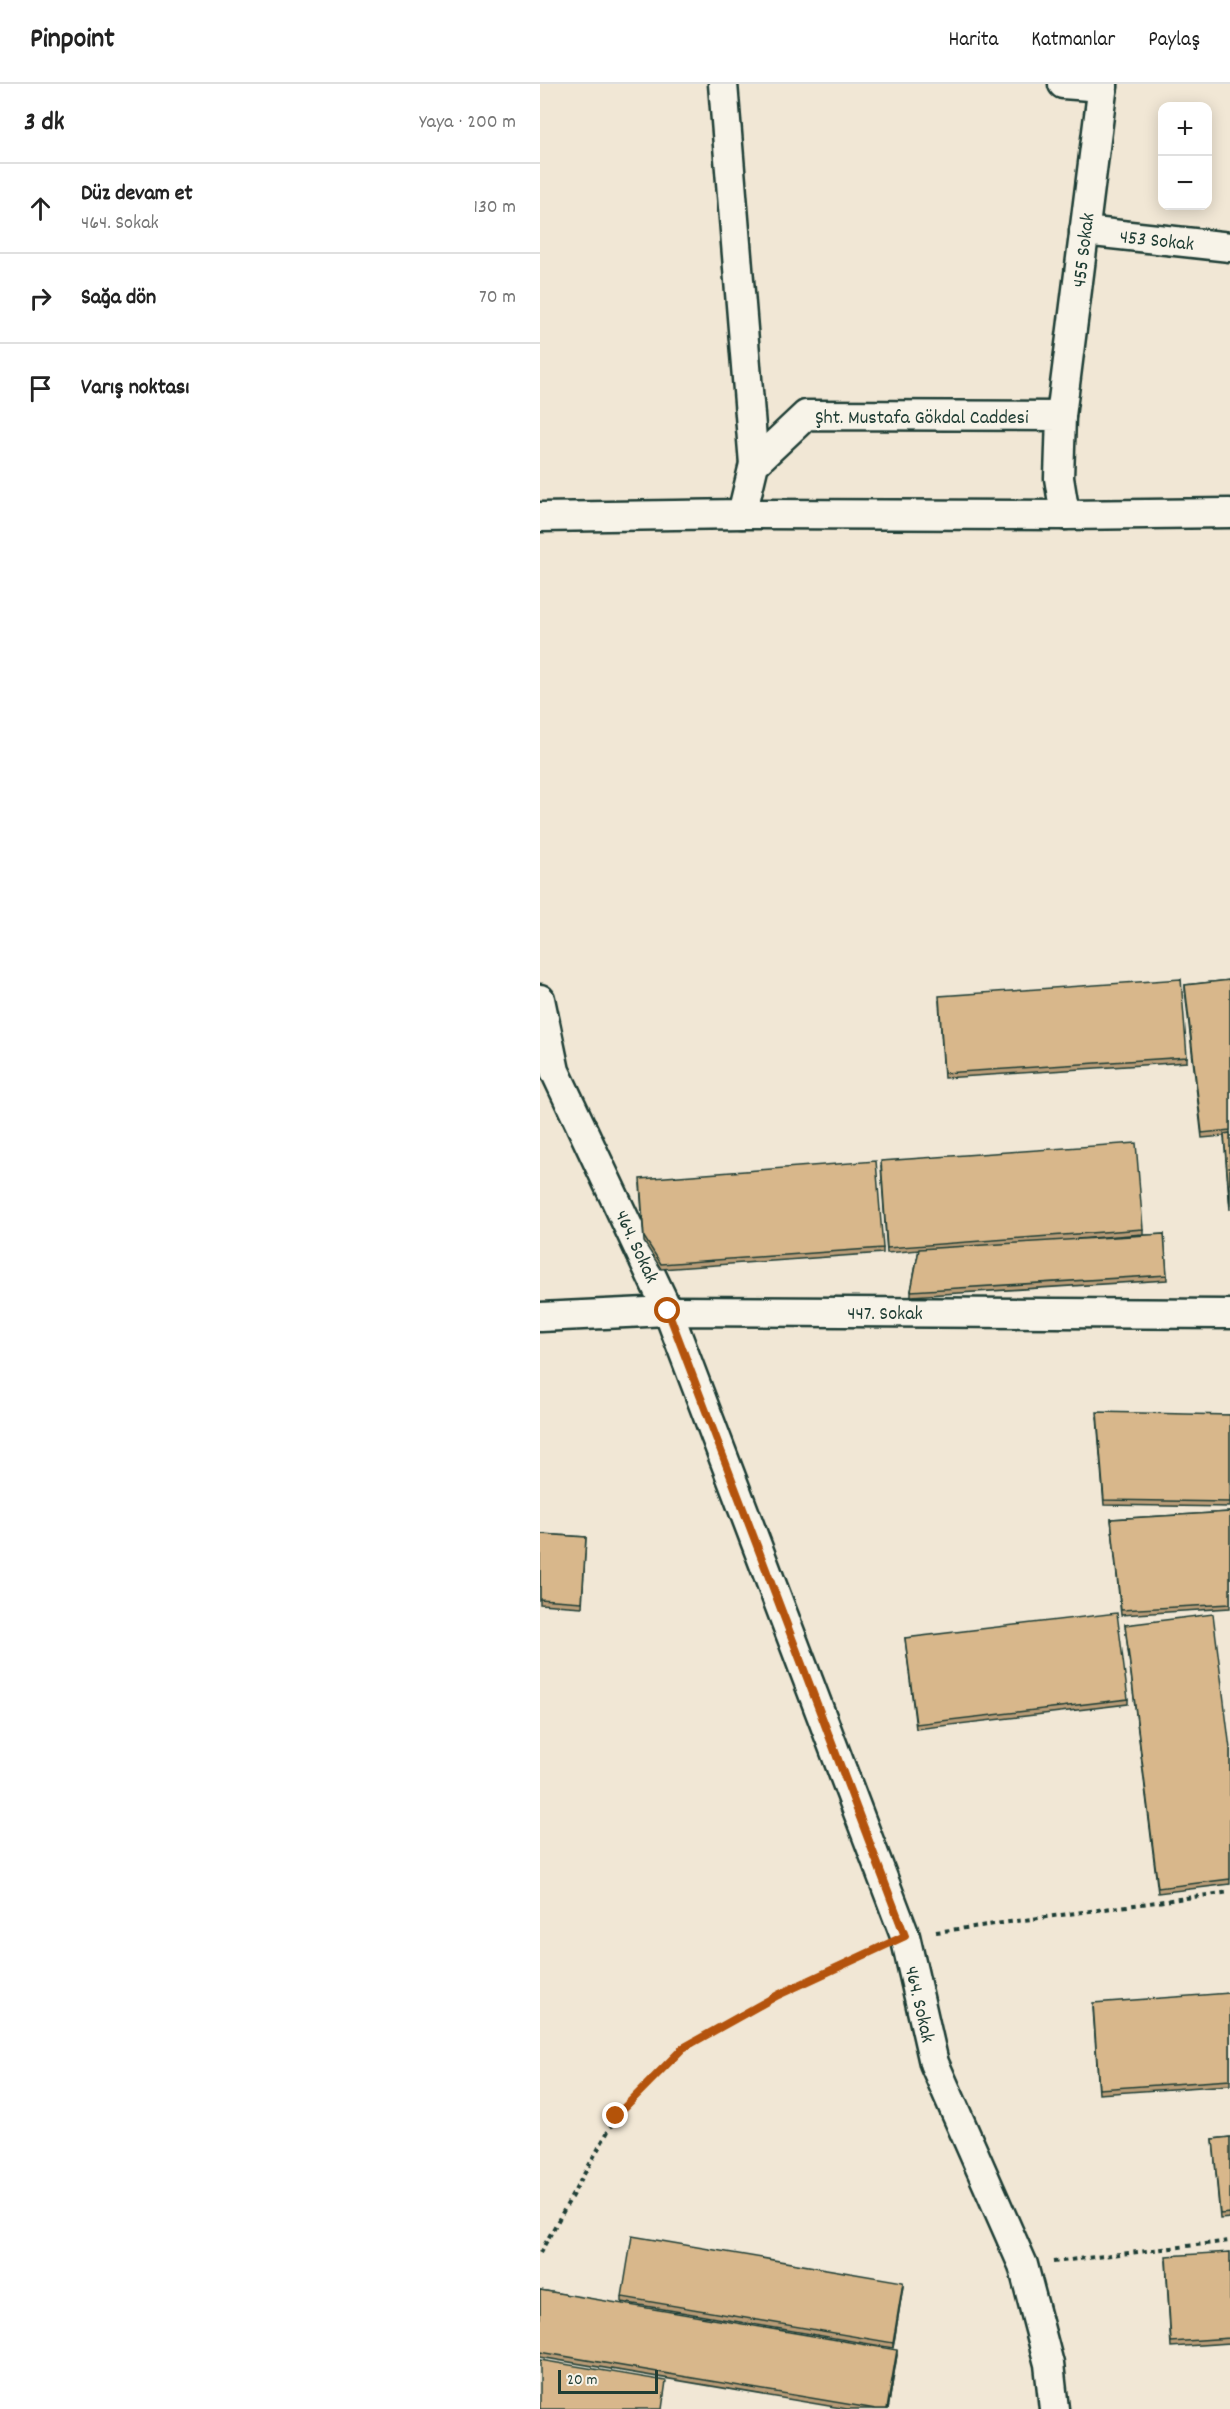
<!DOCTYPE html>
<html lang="tr">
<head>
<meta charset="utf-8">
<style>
  :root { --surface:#fff; --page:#f6f6f6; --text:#222; --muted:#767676; --line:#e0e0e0 }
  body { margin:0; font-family:Dekko,sans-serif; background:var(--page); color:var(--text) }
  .controls { position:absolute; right:18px; top:18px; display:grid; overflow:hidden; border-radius:12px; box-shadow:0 3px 15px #0003 }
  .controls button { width:54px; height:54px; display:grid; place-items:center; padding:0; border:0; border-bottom:2px solid var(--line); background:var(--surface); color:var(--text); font:30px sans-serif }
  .scale { position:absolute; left:18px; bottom:15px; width:100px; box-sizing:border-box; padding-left:6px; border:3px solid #1f3d34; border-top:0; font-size:16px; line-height:21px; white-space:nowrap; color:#1f3d34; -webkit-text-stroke:4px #f7f3e8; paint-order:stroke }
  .stop { position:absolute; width:18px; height:18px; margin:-14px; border:4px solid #b45309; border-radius:50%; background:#fff }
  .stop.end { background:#b45309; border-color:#fff; box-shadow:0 2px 6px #0008 }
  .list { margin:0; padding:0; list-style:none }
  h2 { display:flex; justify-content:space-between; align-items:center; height:78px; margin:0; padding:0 24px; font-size:26px }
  h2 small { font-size:20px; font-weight:400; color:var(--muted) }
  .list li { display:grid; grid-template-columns:39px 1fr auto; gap:18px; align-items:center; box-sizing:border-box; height:90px; padding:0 24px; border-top:2px solid var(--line) }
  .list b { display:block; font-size:22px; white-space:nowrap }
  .list p { margin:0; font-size:20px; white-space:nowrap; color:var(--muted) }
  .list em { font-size:20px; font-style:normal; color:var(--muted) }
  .icon { flex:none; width:33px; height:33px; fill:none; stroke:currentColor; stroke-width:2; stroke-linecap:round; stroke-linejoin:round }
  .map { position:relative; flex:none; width:690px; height:2325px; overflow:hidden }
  header { display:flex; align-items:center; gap:36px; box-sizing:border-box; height:84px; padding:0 30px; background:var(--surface); border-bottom:2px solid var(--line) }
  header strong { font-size:28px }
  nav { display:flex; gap:33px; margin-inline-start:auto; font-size:21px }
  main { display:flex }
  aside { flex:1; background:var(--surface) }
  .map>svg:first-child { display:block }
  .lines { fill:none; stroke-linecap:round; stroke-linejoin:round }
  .minor-casing { stroke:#1f3d34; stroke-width:33 }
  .path { stroke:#1f3d34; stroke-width:4; stroke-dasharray:4.5 4.5; stroke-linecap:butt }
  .minor { stroke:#f7f3e8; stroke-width:28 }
  .wall { fill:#ba9d78; stroke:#1f3d34; stroke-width:1.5 }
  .shaded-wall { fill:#978061; stroke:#1f3d34; stroke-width:1.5 }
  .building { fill:#d8b78b; stroke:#1f3d34; stroke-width:1.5 }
  .route { stroke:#b45309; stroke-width:8 }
  .labels { text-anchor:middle; stroke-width:4.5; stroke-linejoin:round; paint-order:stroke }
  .street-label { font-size:20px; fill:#1f3d34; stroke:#f7f3e8 }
</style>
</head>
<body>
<header>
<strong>Pinpoint</strong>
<nav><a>Harita</a><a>Katmanlar</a><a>Paylaş</a></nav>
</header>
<main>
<aside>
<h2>3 dk<small>Yaya · 200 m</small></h2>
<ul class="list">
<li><svg class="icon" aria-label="ahead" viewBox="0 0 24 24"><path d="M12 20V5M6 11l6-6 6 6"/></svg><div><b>Düz devam et</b><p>464. Sokak</p></div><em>130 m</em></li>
<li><svg class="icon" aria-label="right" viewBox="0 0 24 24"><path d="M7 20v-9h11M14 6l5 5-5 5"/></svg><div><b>Sağa dön</b></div><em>70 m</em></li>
<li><svg class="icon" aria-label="arrive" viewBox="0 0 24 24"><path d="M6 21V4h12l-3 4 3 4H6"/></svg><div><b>Varış noktası</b></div></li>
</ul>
</aside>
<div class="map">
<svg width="690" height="2325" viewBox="0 0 690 2325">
  <rect width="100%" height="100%" fill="#f1e7d5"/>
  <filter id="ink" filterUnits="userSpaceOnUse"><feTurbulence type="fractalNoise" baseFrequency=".0167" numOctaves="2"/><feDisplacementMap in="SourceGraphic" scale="12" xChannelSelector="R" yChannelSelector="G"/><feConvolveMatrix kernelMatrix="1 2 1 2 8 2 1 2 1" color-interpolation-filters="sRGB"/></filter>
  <g filter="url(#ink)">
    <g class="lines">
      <defs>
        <g id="minor">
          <polyline points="183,0 214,380"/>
          <polyline points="523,0 563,3"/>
          <polyline points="544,147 690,163"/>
          <polyline points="521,332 563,0"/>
          <polyline points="202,430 525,431"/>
          <polyline points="0,433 202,430 214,380 266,331 521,332 519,394 525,431 690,429"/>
          <polyline points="0,915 15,987 128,1227 365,1852 394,1979 483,2181 509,2280 514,2325"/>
          <polyline points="0,1233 128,1227 690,1230"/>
        </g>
      </defs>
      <use href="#minor" class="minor-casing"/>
      <g class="path">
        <polyline points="396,1848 690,1808"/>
        <polyline points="0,2169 76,2033 143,1964 238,1911 337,1865"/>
        <polyline points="513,2178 690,2157"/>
      </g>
      <use href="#minor" class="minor"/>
    </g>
    <g class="wall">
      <polygon points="690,896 690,1126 684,1052 662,1054 645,906 645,901"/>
      <polygon points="399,917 647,973 647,978 404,994"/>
      <polygon points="341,1082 603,1145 603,1150 537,1155 624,1150 627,1196 371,1212 371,1207 379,1166 347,1169"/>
      <polygon points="100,1100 343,1164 343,1169 121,1185 104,1158"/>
      <polygon points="690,1331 690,1423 564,1421 557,1333"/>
      <polygon points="690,1428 690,1524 581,1531 571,1435"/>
      <polygon points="0,1450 46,1453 42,1523 0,1520"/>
      <polygon points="585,1541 690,1665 690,1800 618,1809"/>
      <polygon points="365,1554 588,1615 588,1620 376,1645"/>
      <polygon points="690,1909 690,2001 559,2010 553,1924"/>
      <polygon points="690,2053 690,2134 680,2135 673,2055"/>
      <polygon points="690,2168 690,2259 631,2263 626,2177"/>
      <polygon points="363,2202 353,2264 82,2218 82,2213"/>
      <polygon points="0,2206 357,2271 348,2325 307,2325 0,2273"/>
    </g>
    <g class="shaded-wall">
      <polygon points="363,2198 363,2202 353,2264 353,2259"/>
      <polygon points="357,2266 357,2271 348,2325 347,2325"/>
    </g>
    <g class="building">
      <polygon points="641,895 647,973 404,989 399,912"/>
      <polygon points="690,896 690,1046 662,1049 645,901"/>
      <polygon points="690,1049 690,1122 684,1050"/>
      <polygon points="596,1059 603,1145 347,1164 341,1077"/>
      <polygon points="336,1077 343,1164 121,1180 104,1153 100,1095"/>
      <polygon points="624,1150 627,1191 371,1207 379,1165"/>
      <polygon points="557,1328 690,1331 690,1418 564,1416"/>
      <polygon points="690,1428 690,1520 581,1526 571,1435"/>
      <polygon points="0,1450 46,1453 42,1518 0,1515"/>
      <polygon points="577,1529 588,1615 376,1640 365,1554"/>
      <polygon points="673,1530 690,1665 690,1795 618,1804 585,1541"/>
      <polygon points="690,1909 690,1996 559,2005 553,1919"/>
      <polygon points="690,2053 690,2129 680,2130 673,2055"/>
      <polygon points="92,2152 363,2198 353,2259 82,2213"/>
      <polygon points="690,2168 690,2254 631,2258 626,2172"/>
      <polygon points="0,2206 357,2266 347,2325 336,2325 0,2268"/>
      <polygon points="0,2276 126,2297 122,2325 0,2325"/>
    </g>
  </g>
  <g class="lines" filter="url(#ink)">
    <polyline class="route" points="76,2032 143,1964 238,1911 365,1852 128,1227"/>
  </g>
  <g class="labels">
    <g class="street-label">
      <text transform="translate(617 155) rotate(6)" y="7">453 Sokak</text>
      <text transform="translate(542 166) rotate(-83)" y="7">455 Sokak</text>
      <text x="382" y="339">Şht. Mustafa Gökdal Caddesi</text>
      <text transform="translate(98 1162) rotate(65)" y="7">464. Sokak</text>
      <text x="345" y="1235">447. Sokak</text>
      <text transform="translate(381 1920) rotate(77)" y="7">464. Sokak</text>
    </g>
  </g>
</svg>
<div class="controls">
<button>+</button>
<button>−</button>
</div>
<div class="scale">20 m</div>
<div class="stop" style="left:128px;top:1227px"></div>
<div class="stop end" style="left:76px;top:2032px"></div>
</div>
</main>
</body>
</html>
